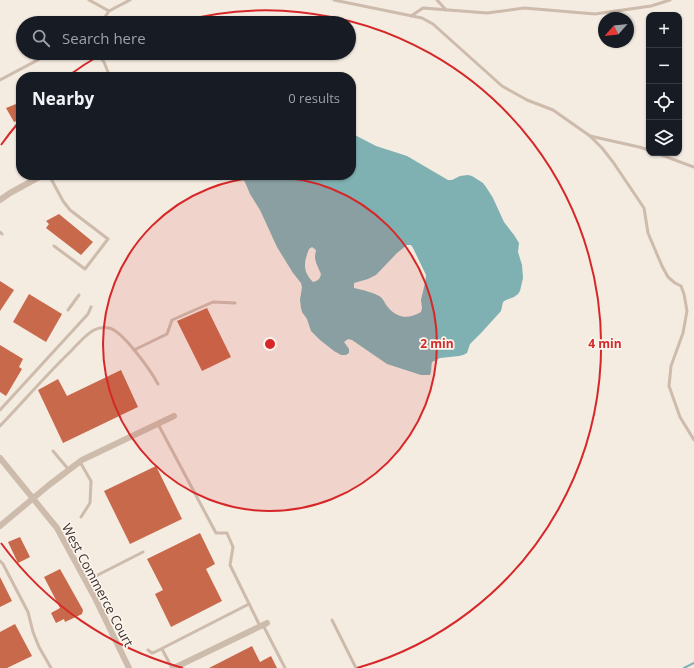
<!DOCTYPE html>
<html lang="en">
<head>
<meta charset="utf-8">
<style>
  :root { --surface:#171b24; --page:#20242c; --text:#f1f3f6; --muted:#9ea1a6; --line:#363941 }
  body { margin:0; font-family:"Open Sans",sans-serif; background:var(--page); color:var(--text) }
  .controls { position:absolute; right:12px; top:12px; display:grid; overflow:hidden; border-radius:8px; box-shadow:0 1px 3px #0004 }
  .controls button { width:36px; height:36px; display:grid; place-items:center; padding:0; border:0; border-bottom:1px solid var(--line); background:var(--surface); color:var(--text); font:20px sans-serif }
  .compass { position:absolute; left:598px; top:12px; width:36px; height:36px; border-radius:50%; background:var(--surface); box-shadow:0 1px 3px #0004; rotate:243deg }
  .list { margin:0; padding:0; list-style:none }
  h2 { display:flex; justify-content:space-between; align-items:center; height:52px; margin:0; padding:0 16px; font-size:17px }
  h2 small { font-size:13px; font-weight:400; color:var(--muted) }
  .icon { flex:none; width:22px; height:22px; fill:none; stroke:currentColor; stroke-width:2; stroke-linecap:round; stroke-linejoin:round }
  .map { position:relative; flex:none; width:694px; height:668px; overflow:hidden }
  .search { position:absolute; background:var(--surface); box-shadow:0 1px 3px #0004; left:16px; top:16px; width:340px; height:44px; display:flex; align-items:center; gap:10px; box-sizing:border-box; padding:0 14px; border-radius:22px; color:var(--muted); font-size:15px }
  .panel { position:absolute; background:var(--surface); box-shadow:0 1px 3px #0004; left:16px; top:72px; width:340px; height:108px; border-radius:16px }
  .map>svg:first-child { display:block }
  .water { fill:#7fb0b2; fill-rule:evenodd }
  .lines { fill:none; stroke-linecap:round; stroke-linejoin:round }
  .stream { stroke:#7fb0b2; stroke-width:2 }
  .building { fill:#c8694b }
  .lane { stroke:#cdbbac; stroke-width:3 }
  .street { stroke:#cdbbac; stroke-width:6 }
  .ring { fill:none; stroke:#d62828; stroke-width:2 }
  .labels { text-anchor:middle; stroke-width:3.5; stroke-linejoin:round; paint-order:stroke }
  .street-label { font-size:13px; fill:#3b302b; stroke:#fbf5ee }
  .centre { fill:#d62828; stroke:#fbf5ee; stroke-width:2 }
  .ring-label { font-size:12px; text-anchor:middle; font-weight:bold; fill:#d62828; stroke:#fbf5ee; stroke-width:3.5; stroke-linejoin:round; paint-order:stroke }
</style>
</head>
<body>
<div class="map">
<svg width="694" height="668" viewBox="0 0 694 668">
  <rect width="100%" height="100%" fill="#f4ebe1"/>
  <path class="water" d="M351 133 376 146 407 156 448 180H452L460 176 468 175 472 176 483 183 486 187 493 198 504 222 514 235 519 243 518 252 522 265 523 278 520 291 518 294 514 297 506 300 503 302 501 311 482 332 470 344 467 353 463 355 459 356 440 358 432 362C431 366 432 370 430 375H421L387 364 352 340 348 339 344 342 349 349V353L346 355H341L334 351 320 340 311 331 307 319 302 312 301 308 300 300 302 287 301 283 293 273 277 247 260 210 250 194 245 182 238 175H351ZM407 245H411L413 248 426 275 425 283 421 300 422 308 421 312C408 320 396 318 387 306 384 302 383 298 379 296 372 292 362 290 354 288V283L368 279 376 275 397 253ZM312 247 316 250C316 252 315 254 315 257 315 262 319 269 321 274 320 279 318 281 313 282 302 271 304 262 309 249Z"/>
  <g class="lines">
    <polyline class="stream" points="684,668 694,663"/>
  </g>
  <g class="building">
    <polygon points="21,102 21,119 14,122 6,108"/>
    <polygon points="59,214 93,242 81,255 46,228 49,224 46,221"/>
    <polygon points="0,281 14,290 0,311"/>
    <polygon points="29,294 62,314 46,342 13,322"/>
    <polygon points="207,308 231,357 202,371 177,321"/>
    <polygon points="0,345 23,359 19,367 22,369 6,396 0,392"/>
    <polygon points="121,370 138,407 63,443 38,390 58,379 67,396"/>
    <polygon points="156,466 182,519 130,544 104,491"/>
    <polygon points="200,533 215,564 206,569 222,601 171,627 155,594 163,590 147,559"/>
    <polygon points="20,537 30,557 18,563 8,542"/>
    <polygon points="60,569 83,610 82,614 65,622 64,619 56,623 51,613 60,608 44,577"/>
    <polygon points="0,577 12,601 0,607"/>
    <polygon points="15,624 32,656 7,668 0,668 0,632"/>
    <polygon points="252,646 260,662 271,656 277,668 209,668"/>
  </g>
  <g class="lines">
    <g class="lane">
      <polyline points="89,0 109,11 130,0"/>
      <polyline points="334,0 422,18 433,24 453,42 502,86 527,100 553,110 590,136 602,148 613,162 644,208 648,233 662,266 668,277 675,283 681,286 684,294 687,311 683,333 671,366 669,386 680,417 694,440"/>
      <polyline points="437,0 446,10"/>
      <polyline points="411,16 423,8 487,13 524,8 595,14 651,6 670,0"/>
      <polyline points="101,23 109,11"/>
      <polyline points="96,53 104,62 110,77"/>
      <polyline points="0,80 51,53"/>
      <polyline points="590,136 639,147 649,150"/>
      <polyline points="656,153 694,167"/>
      <polyline points="49,175 63,201 70,210 108,239 85,269 54,246"/>
      <polyline points="0,232 2,234"/>
      <polyline points="68,310 79,295"/>
      <polyline points="134,350 167,334 172,320 213,302 235,303"/>
      <polyline points="0,410 88,314 91,307"/>
      <polyline points="158,424 216,533 227,533 233,547 230,565 260,626"/>
      <path d="M0 426C24 401 46 375 71 351 78 344 85 335 94 330 98 328 104 327 109 328 123 331 151 371 158 384"/>
      <polyline points="53,451 69,470"/>
      <polyline points="80,462 91,481 90,503 81,517"/>
      <polyline points="0,561 3,564 28,612 33,632 39,647 51,668"/>
      <polyline points="86,581 143,552"/>
      <polyline points="332,620 356,668"/>
      <polyline points="263,625 285,668"/>
      <polyline points="162,649 172,668"/>
      <polyline points="148,650 152,653 155,652 249,604"/>
    </g>
    <g class="street">
      <polyline points="0,200 10,193 43,175"/>
      <polyline points="0,458 57,528 94,596 129,668"/>
      <polyline points="0,526 49,485 82,460 174,416"/>
      <polyline points="174,668 267,623"/>
    </g>
  </g>
  <circle cx="270" cy="344" r="167" fill="#d62828" fill-opacity=".12"/>
  <g class="ring">
    <circle cx="270" cy="344" r="167"/>
    <path d="M183 668A335 335 0 0 1 1 543M1 145A335 335 0 0 1 19 122M68 76A335 335 0 0 1 102 54M175 23A335 335 0 1 1 357 668"/>
  </g>
  <g class="labels">
    <g class="street-label">
      <text transform="translate(98 585) rotate(62)" y="5">West Commerce Court</text>
    </g>
  </g>
  <circle cx="270" cy="344" r="6" class="centre"/>
  <g class="ring-label">
    <text x="437" y="348">2 min</text>
    <text x="605" y="348">4 min</text>
  </g>
</svg>
<div class="controls">
<button>+</button>
<button>−</button>
<button><svg class="icon" aria-label="locate" viewBox="0 0 24 24"><circle cx="12" cy="12" r="6"/><path d="M12 2v4M12 18v4M2 12h4M18 12h4"/></svg></button>
<button><svg class="icon" aria-label="layers" viewBox="0 0 24 24"><path d="M12 4l9 5-9 5-9-5zM3 14l9 5 9-5"/></svg></button>
</div>
<svg class="compass" viewBox="-18 -18 36 36"><path d="M0-13l5 13h-10z" fill="#e53935"/><path d="M0 13l5-13h-10z" fill="#9ea1a6"/></svg>
<div class="search"><svg class="icon" aria-label="search" viewBox="0 0 24 24"><circle cx="10" cy="10" r="6"/><path d="M15 15l6 6"/></svg>Search here</div>
<section class="panel">
<h2>Nearby<small>0 results</small></h2>
<ul class="list">
</ul>
</section>
</div>
</body>
</html>
